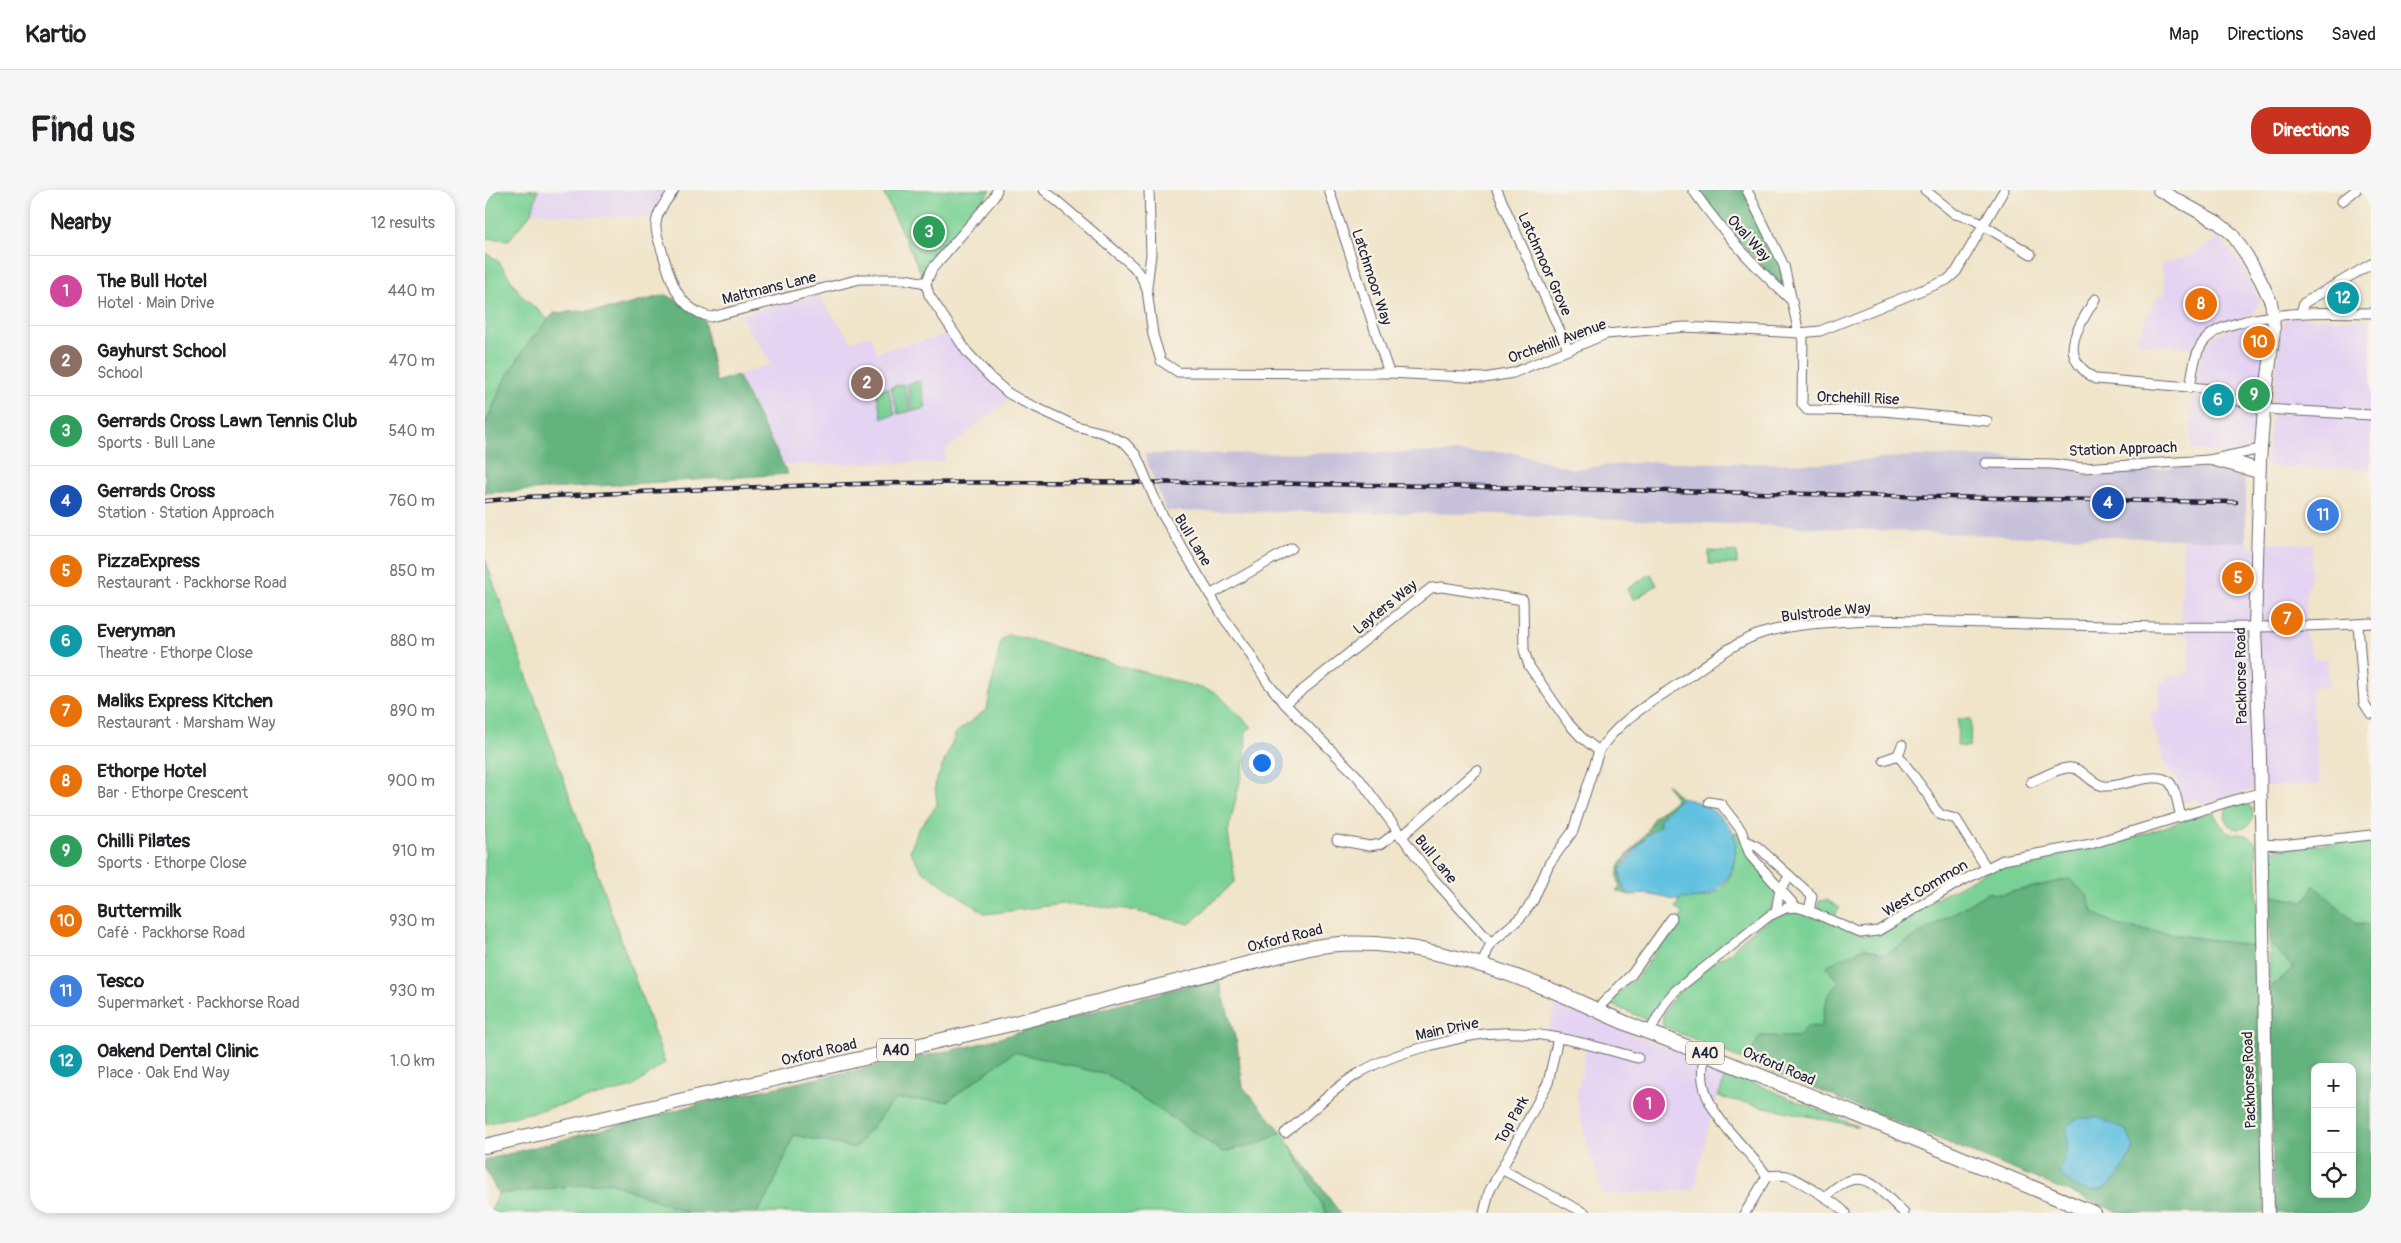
<!DOCTYPE html>
<html lang="en">
<head>
<meta charset="utf-8">
<style>
  :root { --surface:#fff; --page:#f6f6f6; --text:#202124; --muted:#757577; --line:#e0e0e0; --accent:#c8321e }
  body { margin:0; font-family:Pangolin,sans-serif; background:var(--page); color:var(--text) }
  .controls { position:absolute; right:15px; bottom:15px; display:grid; overflow:hidden; border-radius:10px; box-shadow:0 2px 8px #0003 }
  .controls button { width:45px; height:45px; display:grid; place-items:center; padding:0; border:0; border-bottom:1px solid var(--line); background:var(--surface); color:var(--text); font:25px sans-serif }
  .you { position:absolute; left:776px; top:572px; width:18px; height:18px; margin:-12px; border:4px solid #fff; border-radius:50%; background:#1a73e8; box-shadow:0 0 0 8px #1a73e833 }
  .badge { display:grid; place-items:center; width:32px; height:32px; border-radius:50%; background:var(--accent); color:#fff; font-size:16px; font-weight:700 }
  .pin { position:absolute; translate:-50% -50%; border:2px solid #fff; box-shadow:0 1px 5px #0006 }
  .list { margin:0; padding:0; list-style:none }
  h2 { display:flex; justify-content:space-between; align-items:center; height:65px; margin:0; padding:0 20px; font-size:21px }
  h2 small { font-size:16px; font-weight:400; color:var(--muted) }
  .list li { display:grid; grid-template-columns:32px 1fr auto; gap:15px; align-items:center; box-sizing:border-box; height:70px; padding:0 20px; border-top:1px solid var(--line) }
  .list b { display:block; font-size:19px; white-space:nowrap }
  .list p { margin:0; font-size:16px; white-space:nowrap; color:var(--muted) }
  .list em { font-size:16px; font-style:normal; color:var(--muted) }
  .icon { flex:none; width:28px; height:28px; fill:none; stroke:currentColor; stroke-width:2; stroke-linecap:round; stroke-linejoin:round }
  .map { position:relative; flex:none; width:1886px; height:1023px; overflow:hidden; border-radius:20px }
  header { display:flex; align-items:center; gap:30px; box-sizing:border-box; height:70px; padding:0 25px; background:var(--surface); border-bottom:1px solid var(--line) }
  header strong { font-size:24px }
  nav { display:flex; gap:28px; margin-inline-start:auto; font-size:18px }
  .intro { display:flex; align-items:center; justify-content:space-between; box-sizing:border-box; height:120px; padding:0 30px }
  h1 { margin:0; font-size:35px }
  .button { padding:12px 22px; border-radius:20px; background:var(--accent); color:#fff; font-size:18px; font-weight:700 }
  main { display:flex; gap:30px; padding:0 30px }
  aside { flex:1; background:var(--surface); border-radius:20px; box-shadow:0 2px 8px #0003 }
  .map>svg:first-child { display:block }
  .built { fill:#e4d3f2 }
  .industrial { fill:#c6c0da }
  .green { fill:#7ad195; stroke:#4e7a68 }
  .forest { fill:#63b37e; stroke:#426a5c; fill-rule:evenodd }
  .water { fill:#62c1e0; stroke:#42728e }
  .lines { fill:none; stroke-linecap:round; stroke-linejoin:round }
  .minor-casing { stroke:#6a666d; stroke-width:11 }
  .secondary-casing { stroke:#6a666d; stroke-width:14 }
  .primary-casing { stroke:#6a666d; stroke-width:16 }
  .minor { stroke:#fff; stroke-width:9 }
  .secondary { stroke:#fff; stroke-width:12 }
  .primary { stroke:#fff; stroke-width:14 }
  .rail-casing { stroke:#22223b; stroke-width:4.5 }
  .rail { stroke:#f7f3e8; stroke-width:2.5; stroke-dasharray:8; stroke-linecap:butt }
  .minor-bridge-casing { stroke:#6a666d; stroke-width:11; stroke-linecap:butt }
  .minor-bridge { stroke:#fff; stroke-width:9 }
  .labels { text-anchor:middle; stroke-width:4.5; stroke-linejoin:round; paint-order:stroke }
  .shield { fill:#f7f3e8; stroke:#62616f; stroke-width:1 }
  .shield-label { font-size:14px; font-weight:bold; fill:#22223b }
  .street-label { font-size:15px; fill:#22223b; stroke:#f7f3e8 }
</style>
</head>
<body>
<header>
<strong>Kartio</strong>
<nav><a>Map</a><a>Directions</a><a>Saved</a></nav>
</header>
<div class="intro"><h1>Find us</h1><a class="button">Directions</a></div>
<main>
<aside>
<h2>Nearby<small>12 results</small></h2>
<ul class="list">
<li><span class="badge" style="background:#d1479c">1</span><div><b>The Bull Hotel</b><p>Hotel · Main Drive</p></div><em>440 m</em></li>
<li><span class="badge" style="background:#8d6e63">2</span><div><b>Gayhurst School</b><p>School</p></div><em>470 m</em></li>
<li><span class="badge" style="background:#2e9e5b">3</span><div><b>Gerrards Cross Lawn Tennis Club</b><p>Sports · Bull Lane</p></div><em>540 m</em></li>
<li><span class="badge" style="background:#1a4fb4">4</span><div><b>Gerrards Cross</b><p>Station · Station Approach</p></div><em>760 m</em></li>
<li><span class="badge" style="background:#e8710a">5</span><div><b>PizzaExpress</b><p>Restaurant · Packhorse Road</p></div><em>850 m</em></li>
<li><span class="badge" style="background:#0f9aa8">6</span><div><b>Everyman</b><p>Theatre · Ethorpe Close</p></div><em>880 m</em></li>
<li><span class="badge" style="background:#e8710a">7</span><div><b>Maliks Express Kitchen</b><p>Restaurant · Marsham Way</p></div><em>890 m</em></li>
<li><span class="badge" style="background:#e8710a">8</span><div><b>Ethorpe Hotel</b><p>Bar · Ethorpe Crescent</p></div><em>900 m</em></li>
<li><span class="badge" style="background:#2e9e5b">9</span><div><b>Chilli Pilates</b><p>Sports · Ethorpe Close</p></div><em>910 m</em></li>
<li><span class="badge" style="background:#e8710a">10</span><div><b>Buttermilk</b><p>Café · Packhorse Road</p></div><em>930 m</em></li>
<li><span class="badge" style="background:#3f7fe0">11</span><div><b>Tesco</b><p>Supermarket · Packhorse Road</p></div><em>930 m</em></li>
<li><span class="badge" style="background:#0f9aa8">12</span><div><b>Oakend Dental Clinic</b><p>Place · Oak End Way</p></div><em>1.0 km</em></li>
</ul>
</aside>
<div class="map">
<svg width="1886" height="1023" viewBox="0 0 1886 1023">
  <rect width="100%" height="100%" fill="#f7f3e8"/>
  <filter id="ink" filterUnits="userSpaceOnUse"><feTurbulence type="fractalNoise" baseFrequency=".02" numOctaves="2"/><feDisplacementMap in="SourceGraphic" scale="10" xChannelSelector="R" yChannelSelector="G"/><feConvolveMatrix kernelMatrix="1 2 1 2 8 2 1 2 1" color-interpolation-filters="sRGB"/></filter>
  <filter id="wash" filterUnits="userSpaceOnUse"><feTurbulence type="fractalNoise" baseFrequency=".0096" numOctaves="4" result="noise"/><feDisplacementMap in="SourceGraphic" scale="20" xChannelSelector="R" yChannelSelector="G"/><feGaussianBlur stdDeviation="1.12" result="paint"/><feColorMatrix in="noise" values="0 0 0 0 0 0 0 0 0 0 0 0 0 0 0 0 0 1.4 0 .05"/><feComposite in="paint" operator="in"/></filter>
  <g filter="url(#wash)">
    <rect width="100%" height="100%" fill="#f0e4c9"/>
    <g class="built">
      <polygon points="53,0 185,0 166,27 103,27 47,22"/>
      <polygon points="1733,48 1757,75 1775,111 1768,124 1727,136 1716,146 1709,158 1653,153 1652,147 1672,107 1681,104 1676,74 1704,66"/>
      <polygon points="333,105 366,151 386,145 391,162 464,144 491,176 525,208 461,260 460,272 295,275 277,232 252,185 287,174 254,125"/>
      <polygon points="1800,127 1886,130 1886,279 1785,277 1781,274 1795,146"/>
      <polygon points="1781,130 1785,134 1769,254 1757,261 1737,263 1706,259 1708,203 1718,158 1732,144 1765,132"/>
      <polygon points="1698,350 1761,352 1770,360 1778,352 1828,354 1826,384 1821,405 1821,445 1829,470 1841,470 1844,496 1826,498 1835,595 1780,596 1776,588 1765,600 1717,615 1714,608 1697,613 1692,590 1681,576 1664,523 1674,521 1674,491 1681,491 1684,486 1698,486 1704,480 1705,445 1695,445"/>
      <polygon points="1073,814 1242,882 1226,927 1209,1000 1119,1005 1095,928 1092,905 1103,850 1061,842"/>
    </g>
    <polygon class="industrial" points="1026,262 1088,279 1159,272 1334,274 1426,266 1532,267 1591,273 1594,284 1610,285 1707,276 1735,280 1752,286 1759,291 1761,302 1761,352 1633,347 1546,347 1010,324 681,321 659,264"/>
    <g class="green">
      <polygon points="0,0 53,0 47,22 24,50 0,48"/>
      <polygon points="397,0 506,0 437,85"/>
      <polygon points="0,62 14,72 36,105 64,130 44,152 19,191 0,235"/>
      <polygon points="435,191 441,218 428,221 422,194"/>
      <polygon points="419,194 426,221 413,224 406,197"/>
      <polygon points="403,198 410,225 397,228 391,201"/>
      <polygon points="1224,361 1252,362 1252,374 1224,374"/>
      <polygon points="0,369 180,873 148,897 0,934"/>
      <polygon points="1166,384 1172,395 1149,410 1142,399"/>
      <polygon points="524,444 730,502 767,537 761,541 760,570 743,642 750,691 705,734 642,719 577,714 501,724 437,681 425,661 433,640 452,615 450,594 471,543 502,519 516,450"/>
      <polygon points="1473,529 1486,529 1485,557 1472,556"/>
      <circle cx="1754" cy="625" r="14"/>
      <path d="M1728 621C1743 658 1761 634 1771 654L1774 757 1634 736 1608 722 1603 706 1584 689 1518 704 1502 703 1400 765 1379 758 1341 777 1355 792 1343 805 1336 837 1323 836 1312 847 1275 846 1261 871 1178 836C1172 813 1216 783 1232 769 1249 765 1247 758 1258 749 1308 705 1327 724 1381 746L1516 674 1647 648Z"/>
      <path d="M1252 642 1291 700 1286 720 1191 797 1165 831 1122 813 1153 786 1198 724 1190 718 1196 708C1204 708 1216 709 1224 706 1249 697 1253 665 1248 643Z"/>
      <polygon points="1886,649 1886,735 1871,733 1829,696 1819,712 1783,705 1782,662 1784,660"/>
      <polygon points="1342,710 1355,718 1349,726 1332,717 1334,711"/>
      <polygon points="1785,753 1808,778 1784,799"/>
      <polygon points="529,862 623,885 738,962 775,953 797,942 847,1023 272,1023 286,1000 309,945 370,958 410,909 463,911"/>
      <polygon points="1242,882 1374,937 1233,907"/>
      <polygon points="125,992 203,1023 5,1023 13,1004"/>
    </g>
    <g class="forest">
      <polygon points="1213,0 1258,0 1288,58 1299,90 1298,93 1294,94 1244,41"/>
      <polygon points="180,105 194,111 219,130 231,192 252,185 303,284 0,303 0,235 19,191 44,152 69,123 126,119"/>
      <path d="M1181 593 1196 608 1175 629V636C1166 642 1137 669 1135 680 1134 689 1140 699 1145 705L1131 701 1135 698 1132 686 1135 674 1162 642 1169 627 1191 610Z"/>
      <polygon points="1584,689 1603,706 1608,722 1634,736 1774,757 1780,1023 1636,1023 1261,871 1275,846 1312,847 1323,836 1336,837 1343,805 1355,792 1341,776 1379,758 1400,765 1502,703 1518,704"/>
      <path d="M1829 695 1871 733 1886 735V1023H1789L1784 799 1808 778 1785 753 1783 705 1819 712ZM1830 877H1867V1004H1830Z"/>
      <polygon points="733,787 752,854 758,897 797,942 775,953 738,962 623,885 529,862 463,911 410,909 370,958 309,945 286,1000 272,1023 203,1023 125,992 13,1004 0,978 0,970 226,911 486,856"/>
      <polygon points="805,955 855,1023 841,1023"/>
    </g>
    <g class="water">
      <path d="M1196 608C1215 611 1241 625 1249 644 1251 650 1250 657 1250 663 1248 692 1226 713 1196 708L1195 711 1162 704 1145 705 1138 696 1135 680 1161 646 1175 636V629Z"/>
      <path d="M1612 927 1641 940 1649 958C1638 978 1625 1009 1598 999 1586 995 1581 991 1574 981L1582 959V937L1591 929Z"/>
    </g>
  </g>
  <g filter="url(#ink)">
    <g class="lines">
      <defs>
        <g id="minor">
          <path d="M189 0C182 10 172 21 171 34 170 43 175 54 178 64 186 92 194 120 226 127L375 89H420L441 93"/>
          <polyline points="512,0 509,7 447,79 441,93 444,105 482,162 506,188 523,203 537,211 591,236 619,243 640,253 651,265 655,274"/>
          <polyline points="559,0 648,76 656,86 662,100 668,145 676,171 693,182 904,183 999,188 1028,183 1121,144 1200,137 1314,143 1335,141 1462,90 1471,82 1519,0"/>
          <polyline points="844,0 904,183"/>
          <polyline points="1012,0 1083,159"/>
          <path d="M1208 0C1236 41 1269 76 1305 109"/>
          <polyline points="1262,0 1299,76 1314,143"/>
          <polyline points="1440,0 1470,24 1488,29 1546,64"/>
          <polyline points="1857,11 1871,0"/>
          <polyline points="662,97 666,64 664,0"/>
          <path d="M1610 109C1592 140 1571 166 1611 189L1739 200 1748 210 1780 215"/>
          <polyline points="1816,122 1819,113 1886,74"/>
          <polyline points="1318,143 1317,214 1322,220 1398,221 1502,231"/>
          <path d="M1705 198C1708 181 1709 160 1722 148 1733 137 1746 135 1760 131 1805 121 1841 122 1886 123"/>
          <polyline points="1779,219 1886,225"/>
          <polyline points="1724,270 1776,259"/>
          <polyline points="1739,270 1755,272 1775,279"/>
          <polyline points="1500,273 1568,274 1598,278 1724,270 1775,284"/>
          <polyline points="674,319 739,428 762,459 782,492 800,514 873,587 946,686 1006,753"/>
          <polyline points="725,405 807,358"/>
          <polyline points="1873,434 1879,513 1886,524"/>
          <polyline points="800,514 946,398 957,397 1038,410 1039,460 1044,476 1084,534 1096,547 1114,561"/>
          <polyline points="1413,565 1417,555"/>
          <polyline points="1399,570 1413,565 1442,604 1450,619 1456,625 1471,629 1501,677"/>
          <path d="M1546 592C1557 588 1571 579 1582 578 1598 576 1604 594 1619 596 1637 598 1667 581 1683 591 1691 597 1693 617 1696 627"/>
          <polyline points="1224,612 1236,614 1256,640 1265,665 1295,699 1291,722"/>
          <polyline points="916,647 992,580"/>
          <polyline points="852,650 884,656 896,654 912,642"/>
          <polyline points="1261,651 1273,657 1327,706 1324,721"/>
          <polyline points="1776,654 1796,655 1886,645"/>
          <polyline points="1305,686 1295,699 1311,717"/>
          <path d="M996 776 1006 753 1036 727 1048 711 1064 674 1088 641 1114 561C1133 530 1167 512 1196 492 1223 474 1249 451 1281 442 1314 433 1350 432 1384 430 1551 433 1719 443 1886 433"/>
          <polyline points="1113,821 1117,814 1147,784 1187,728"/>
          <polyline points="1164,843 1180,813 1190,801 1284,726 1301,718 1311,717 1325,721 1375,743 1393,741 1471,694 1518,670 1606,654 1759,607 1776,603"/>
          <path d="M1221 863C1203 913 1257 950 1282 986L1260 1023"/>
          <path d="M800 943C824 925 845 901 871 885 893 871 919 862 944 856 967 850 991 843 1015 843 1062 841 1109 856 1153 868"/>
          <polyline points="1016,979 1100,1023"/>
          <path d="M1282 986C1288 986 1296 984 1302 986 1311 988 1356 1016 1360 1023"/>
          <path d="M1340 1007C1376 971 1390 996 1419 1023"/>
          <polyline points="999,1023 1004,1002 1063,893 1073,848"/>
        </g>
        <polyline id="secondary" points="1674,0 1732,32 1747,44 1762,66 1775,89 1786,112 1788,125 1789,140 1779,219 1775,270 1770,438 1775,567 1783,1023"/>
        <path id="primary" d="M0 956 526 834 820 759C895 742 988 769 1058 797 1094 810 1127 829 1163 842 1312 899 1460 961 1608 1023"/>
      </defs>
      <use href="#minor" class="minor-casing"/>
      <use href="#secondary" class="secondary-casing"/>
      <use href="#primary" class="primary-casing"/>
      <use href="#minor" class="minor"/>
      <use href="#secondary" class="secondary"/>
      <use href="#primary" class="primary"/>
      <defs>
        <path id="rail" d="M0 311 41 307C166 302 293 295 419 293 863 288 1307 307 1751 312"/>
      </defs>
      <use href="#rail" class="rail-casing"/>
      <use href="#rail" class="rail"/>
      <defs>
        <polyline id="minor-bridge" points="655,274 674,319"/>
      </defs>
      <use href="#minor-bridge" class="minor-bridge-casing"/>
      <use href="#minor-bridge" class="minor-bridge"/>
    </g>
  </g>
  <g class="labels">
    <g class="shield">
      <rect x="392" y="848.5" width="38" height="23" rx="4"/>
      <rect x="1201" y="851.5" width="38" height="23" rx="4"/>
    </g>
    <g class="shield-label">
      <text x="411" y="865">A40</text>
      <text x="1220" y="868">A40</text>
    </g>
    <g class="street-label">
      <text transform="translate(1264 48) rotate(48)" y="5">Oval Way</text>
      <text transform="translate(1060 74) rotate(66)" y="5">Latchmoor Grove</text>
      <text transform="translate(887 87) rotate(72)" y="5">Latchmoor Way</text>
      <text transform="translate(284 98) rotate(-14)" y="5">Maltmans Lane</text>
      <text transform="translate(1072 151) rotate(-20)" y="5">Orchehill Avenue</text>
      <text transform="translate(1373 208) rotate(2)" y="5">Orchehill Rise</text>
      <text transform="translate(1638 259) rotate(-2)" y="5">Station Approach</text>
      <text transform="translate(708 350) rotate(59)" y="5">Bull Lane</text>
      <text transform="translate(900 417) rotate(-39)" y="5">Layters Way</text>
      <text transform="translate(1341 422) rotate(-6)" y="5">Bulstrode Way</text>
      <text transform="translate(1756 486) rotate(-91)" y="5">Packhorse Road</text>
      <text transform="translate(951 669) rotate(51)" y="5">Bull Lane</text>
      <text transform="translate(1440 698) rotate(-31)" y="5">West Common</text>
      <text transform="translate(800 748) rotate(-14)" y="5">Oxford Road</text>
      <text transform="translate(962 839) rotate(-12)" y="5">Main Drive</text>
      <text transform="translate(334 862) rotate(-13)" y="5">Oxford Road</text>
      <text transform="translate(1294 876) rotate(23)" y="5">Oxford Road</text>
      <text transform="translate(1764 890) rotate(-92)" y="5">Packhorse Road</text>
      <text transform="translate(1027 930) rotate(-61)" y="5">Top Park</text>
    </g>
  </g>
</svg>
<div class="controls">
<button>+</button>
<button>−</button>
<button><svg class="icon" aria-label="locate" viewBox="0 0 24 24"><circle cx="12" cy="12" r="6"/><path d="M12 2v4M12 18v4M2 12h4M18 12h4"/></svg></button>
</div>
<div class="you"></div>
<div class="pin badge" style="left:1164px;top:914px;background:#d1479c">1</div>
<div class="pin badge" style="left:382px;top:193px;background:#8d6e63">2</div>
<div class="pin badge" style="left:444px;top:42px;background:#2e9e5b">3</div>
<div class="pin badge" style="left:1623px;top:313px;background:#1a4fb4">4</div>
<div class="pin badge" style="left:1753px;top:388px;background:#e8710a">5</div>
<div class="pin badge" style="left:1733px;top:210px;background:#0f9aa8">6</div>
<div class="pin badge" style="left:1802px;top:429px;background:#e8710a">7</div>
<div class="pin badge" style="left:1716px;top:114px;background:#e8710a">8</div>
<div class="pin badge" style="left:1769px;top:205px;background:#2e9e5b">9</div>
<div class="pin badge" style="left:1774px;top:152px;background:#e8710a">10</div>
<div class="pin badge" style="left:1838px;top:325px;background:#3f7fe0">11</div>
<div class="pin badge" style="left:1858px;top:108px;background:#0f9aa8">12</div>
</div>
</main>
</body>
</html>
